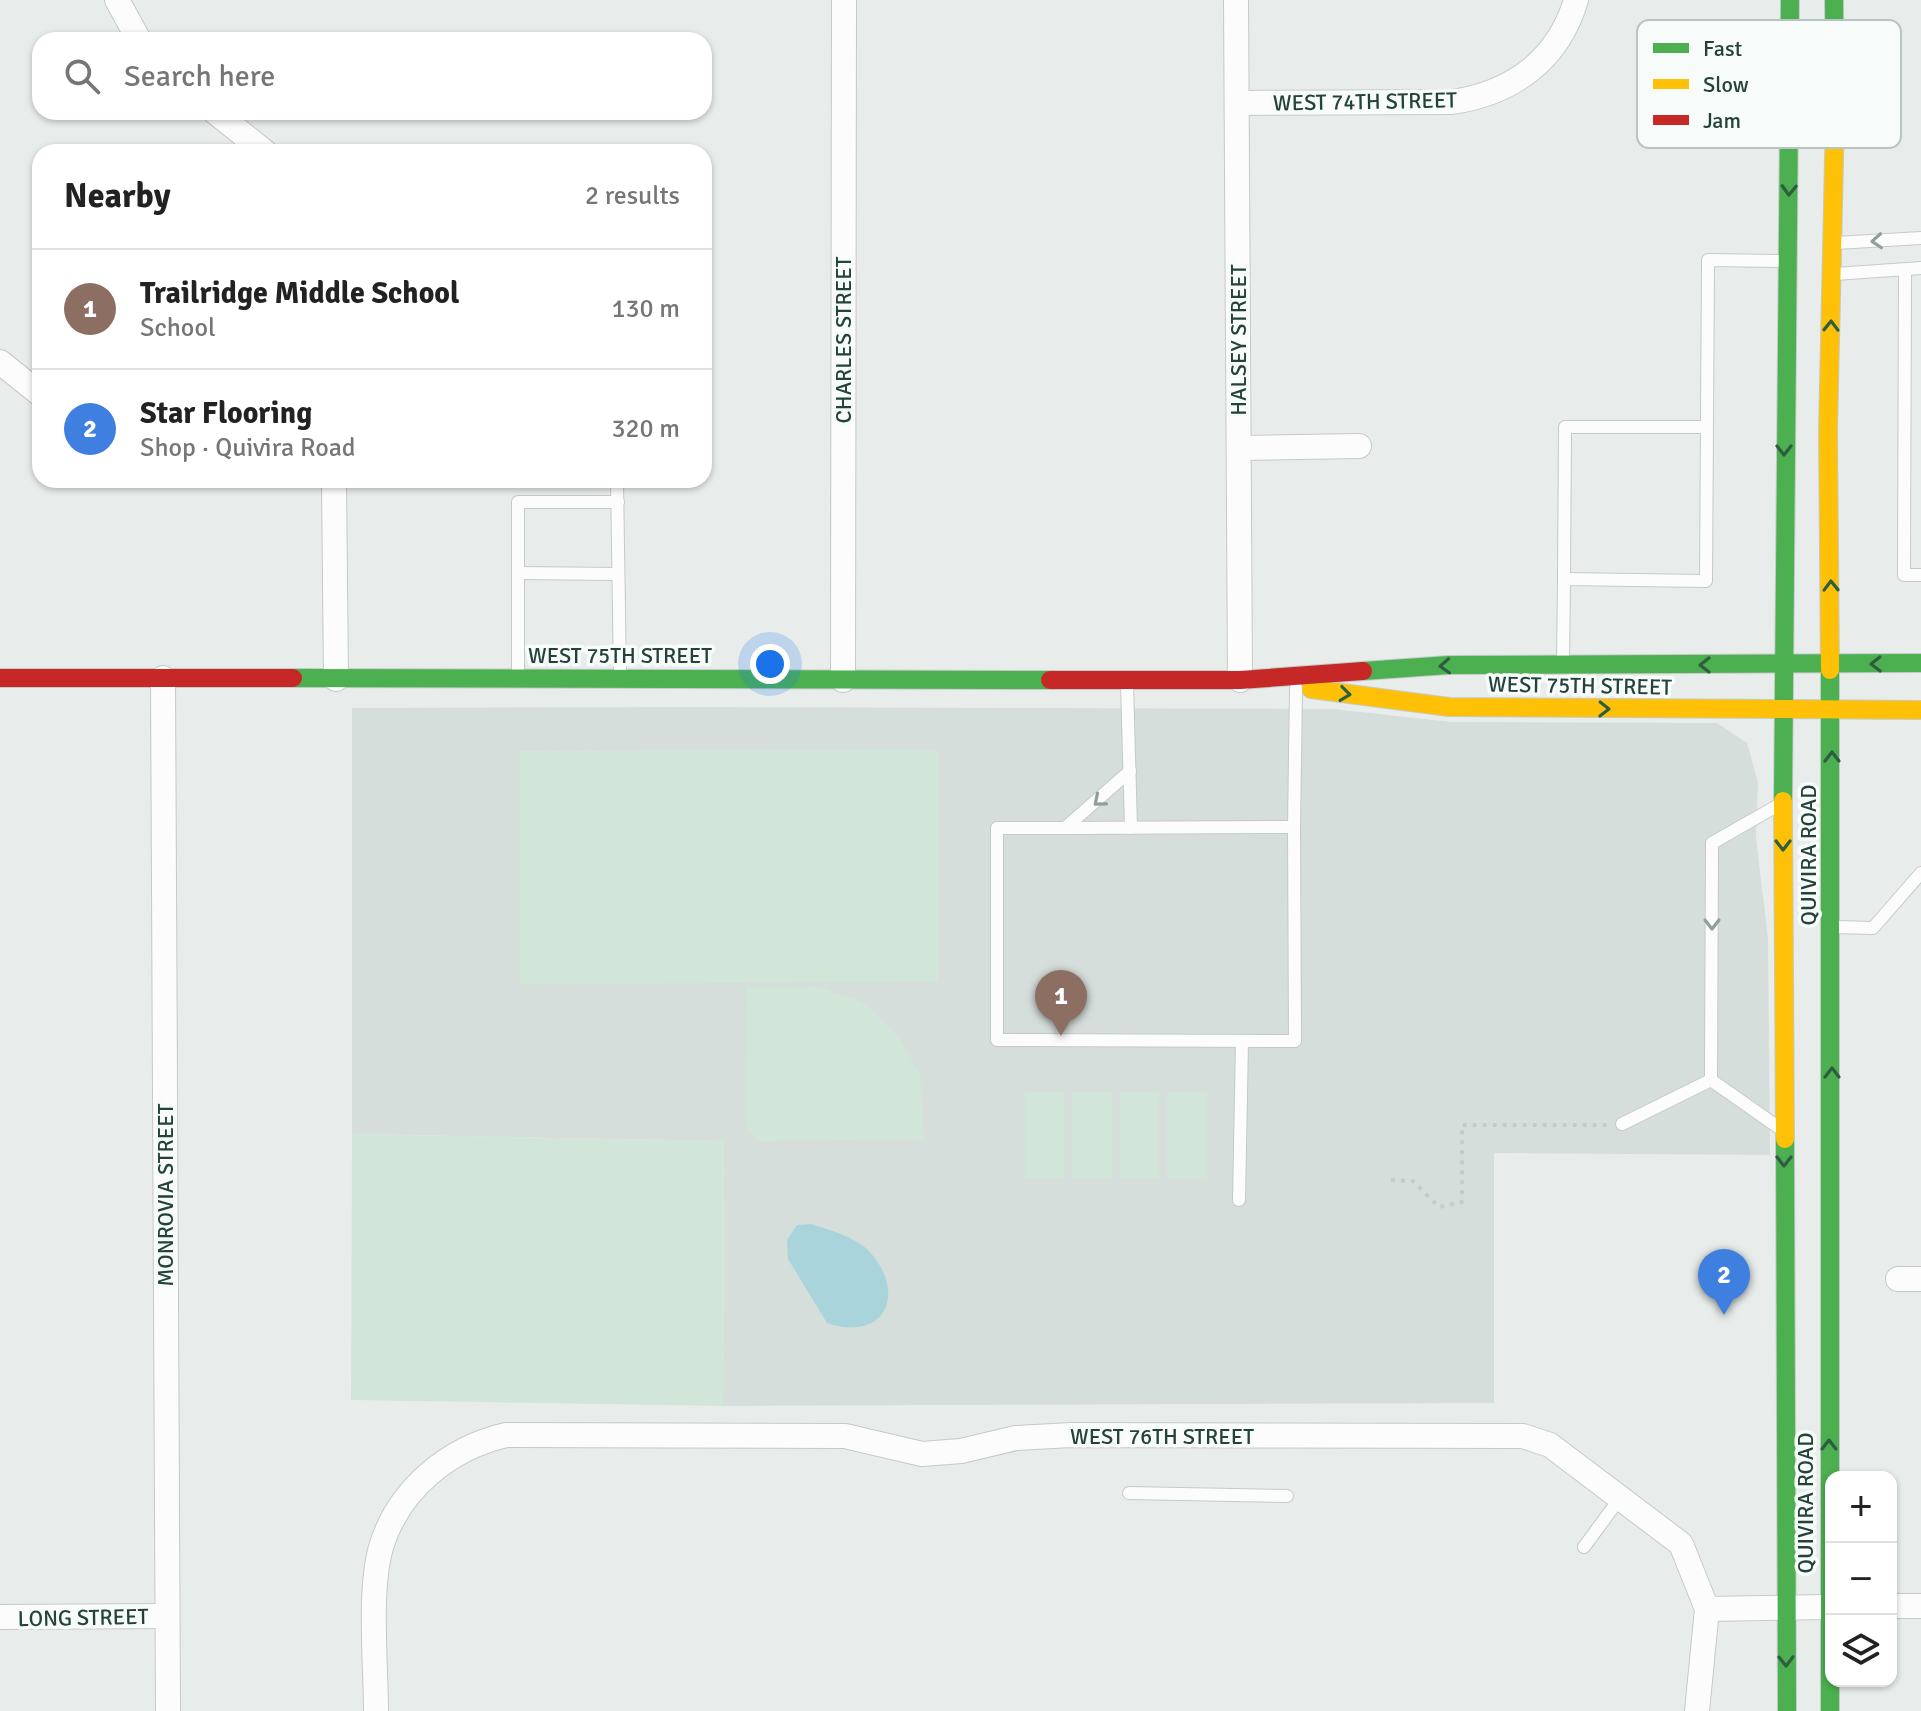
<!DOCTYPE html>
<html lang="en">
<head>
<meta charset="utf-8">
<style>
  :root { --surface:#fff; --page:#f2f2f2; --text:#222; --muted:#767676; --line:#e0e0e0; --accent:#1a73e8 }
  body { margin:0; font-family:Signika,sans-serif; background:var(--page); color:var(--text) }
  .controls { position:absolute; right:24px; bottom:24px; display:grid; overflow:hidden; border-radius:16px; box-shadow:0 2px 6px #0004 }
  .controls button { width:72px; height:72px; display:grid; place-items:center; padding:0; border:0; border-bottom:2px solid var(--line); background:var(--surface); color:var(--text); font:40px sans-serif }
  .you { position:absolute; left:770px; top:664px; width:28px; height:28px; margin:-20px; border:6px solid #fff; border-radius:50%; background:#1a73e8; box-shadow:0 0 0 12px #1a73e833 }
  .badge { display:grid; place-items:center; width:52px; height:52px; border-radius:50%; background:var(--accent); color:#fff; font-size:26px; font-weight:700 }
  .pin { position:absolute; translate:-50% -66px; filter:drop-shadow(0 2px 4px #0008) }
  .pin::after { content:''; position:absolute; top:42px; width:28px; height:24px; background:inherit; clip-path:polygon(0 0,100% 0,50% 100%) }
  .list { margin:0; padding:0; list-style:none }
  h2 { display:flex; justify-content:space-between; align-items:center; height:104px; margin:0; padding:0 32px; font-size:34px }
  h2 small { font-size:26px; font-weight:400; color:var(--muted) }
  .list li { display:grid; grid-template-columns:52px 1fr auto; gap:24px; align-items:center; box-sizing:border-box; height:120px; padding:0 32px; border-top:2px solid var(--line) }
  .list b { display:block; font-size:30px; white-space:nowrap }
  .list p { margin:0; font-size:26px; white-space:nowrap; color:var(--muted) }
  .list em { font-size:26px; font-style:normal; color:var(--muted) }
  .icon { flex:none; width:44px; height:44px; fill:none; stroke:currentColor; stroke-width:2; stroke-linecap:round; stroke-linejoin:round }
  .map { position:relative; flex:none; width:1921px; height:1711px; overflow:hidden }
  .search { position:absolute; background:var(--surface); box-shadow:0 2px 6px #0004; left:32px; top:32px; width:680px; height:88px; display:flex; align-items:center; gap:20px; box-sizing:border-box; padding:0 28px; border-radius:24px; color:var(--muted); font-size:30px }
  .panel { position:absolute; background:var(--surface); box-shadow:0 2px 6px #0004; left:32px; top:144px; width:680px; height:344px; border-radius:24px }
  .map>svg:first-child { display:block }
  .built { fill:#d6dedb }
  .green { fill:#d1e6d8 }
  .water { fill:#a9d4db }
  .lines { fill:none; stroke-linecap:round; stroke-linejoin:round }
  .lane-casing { stroke:#c5cac8; stroke-width:14 }
  .street-casing { stroke:#c5cac8; stroke-width:26 }
  .fast-casing { stroke:#c3cbc8; stroke-width:20 }
  .slow-casing { stroke:#c3cbc8; stroke-width:20 }
  .jam-casing { stroke:#c3cbc8; stroke-width:20 }
  .path { stroke:#c3ccca; stroke-width:4; stroke-dasharray:4 6; stroke-linecap:butt }
  .lane { stroke:#fcfcfc; stroke-width:12 }
  .street { stroke:#fcfcfc; stroke-width:24 }
  .fast { stroke:#4caf50; stroke-width:18 }
  .slow { stroke:#ffc107; stroke-width:18 }
  .jam { stroke:#c62828; stroke-width:18 }
  .oneway { stroke:#2e5d40 }
  .oneway2 { stroke:#909f9b }
  .labels { text-anchor:middle; stroke-width:7; stroke-linejoin:round; paint-order:stroke }
  .street-label { font-size:22px; fill:#24423a; stroke:#f7fbf9 }
  .key { fill:#f7fbf9; stroke:#b8c4c0; stroke-width:2 }
  .key-label { font-size:22px; fill:#24423a }
</style>
</head>
<body>
<div class="map">
<svg width="1921" height="1711" viewBox="0 0 1921 1711">
  <rect width="100%" height="100%" fill="#e8edeb"/>
  <polygon class="built" points="692,707 1334,709 1451,722 1717,723 1747,743 1758,782 1756,838 1768,938 1770,1155 1494,1153 1494,1403 723,1406 724,1141 352,1134 352,708"/>
  <g class="green">
    <polygon points="938,750 939,982 520,984 520,751"/>
    <polygon points="818,987 865,1003 899,1037 920,1075 924,1139 759,1141 745,1125 746,988"/>
    <rect x="1025" y="1092" width="39" height="86"/>
    <rect x="1072" y="1092" width="40" height="86"/>
    <rect x="1120" y="1092" width="39" height="86"/>
    <rect x="1167" y="1092" width="40" height="87"/>
    <polygon points="352,1134 724,1141 723,1406 351,1400"/>
  </g>
  <path class="water" d="M811 1224C830 1230 853 1236 868 1250 908 1292 886 1343 827 1323L788 1259 787 1240 797 1225Z"/>
  <g class="lines">
    <defs>
      <g id="lane">
        <polyline points="1836,243 1921,238"/>
        <polyline points="1905,270 1904,575 1921,575"/>
        <polyline points="1835,274 1921,268"/>
        <polyline points="617,480 620,676"/>
        <polyline points="518,573 618,574"/>
        <polyline points="1564,579 1565,427 1707,427"/>
        <polyline points="1563,663 1564,579 1706,581 1708,260 1784,261"/>
        <polyline points="518,676 518,502 618,502"/>
        <polyline points="1127,683 1131,828"/>
        <polyline points="1777,806 1712,843 1711,1080 1778,1127"/>
        <polyline points="1294,827 1296,688"/>
        <polyline points="1065,828 1294,827 1295,1041 997,1040 997,828 1065,828 1130,771"/>
        <polyline points="1836,927 1873,928 1921,873"/>
        <polyline points="1622,1124 1711,1080"/>
        <polyline points="1239,1200 1242,1041"/>
        <polyline points="1129,1493 1287,1496"/>
        <polyline points="1584,1547 1620,1498"/>
      </g>
      <g id="street">
        <polyline points="117,0 139,40"/>
        <polyline points="1236,0 1240,680"/>
        <path d="M1237 103 1452 102C1513 93 1558 60 1576 0"/>
        <polyline points="215,112 265,152"/>
        <polyline points="0,362 40,394"/>
        <polyline points="1239,448 1359,446"/>
        <polyline points="334,480 336,679"/>
        <polyline points="163,678 168,1711"/>
        <polyline points="843,680 844,0"/>
        <polyline points="1898,1279 1921,1279"/>
        <polyline points="1891,1606 1921,1606"/>
        <polyline points="1707,1609 1831,1607"/>
        <polyline points="0,1617 167,1616"/>
        <path d="M376 1711C376 1665 368 1587 382 1544 400 1488 450 1448 506 1435L845 1436 922 1454 961 1451 1016 1438 1071 1435 1523 1436 1550 1445 1681 1544 1707 1609 1697 1711"/>
      </g>
      <g id="fast">
        <polyline points="1834,0 1835,114"/>
        <polyline points="1830,670 1830,1711"/>
        <polyline points="1363,671 1449,665 1921,663"/>
        <polyline points="293,678 1050,680"/>
        <polyline points="1783,801 1790,0"/>
        <polyline points="1785,1139 1787,1711"/>
      </g>
      <g id="slow">
        <polyline points="1830,670 1828,431 1835,114"/>
        <polyline points="1311,689 1449,707 1921,710"/>
        <polyline points="1783,801 1785,1139"/>
      </g>
      <g id="jam">
        <polyline points="0,678 293,678"/>
        <polyline points="1050,680 1240,680 1363,671"/>
      </g>
    </defs>
    <use href="#lane" class="lane-casing"/>
    <use href="#street" class="street-casing"/>
    <use href="#fast" class="fast-casing"/>
    <use href="#slow" class="slow-casing"/>
    <use href="#jam" class="jam-casing"/>
    <polyline class="path" points="1391,1180 1413,1181 1439,1207 1462,1202 1462,1125 1607,1125"/>
    <use href="#lane" class="lane"/>
    <use href="#street" class="street"/>
    <use href="#fast" class="fast"/>
    <use href="#slow" class="slow"/>
    <use href="#jam" class="jam"/>
  </g>
  <defs><path id="oneway-chevron" d="M-2-3.5L2.5 0L-2 3.5" fill="none" stroke-width="1.6" stroke-linecap="round" stroke-linejoin="round" transform="scale(2)"/></defs>
  <g class="oneway">
    <use href="#oneway-chevron" transform="translate(1789 190) rotate(92)"/>
    <use href="#oneway-chevron" transform="translate(1831 326) rotate(-89)"/>
    <use href="#oneway-chevron" transform="translate(1784 450) rotate(90)"/>
    <use href="#oneway-chevron" transform="translate(1831 586) rotate(-91)"/>
    <use href="#oneway-chevron" transform="translate(1876 664) rotate(179)"/>
    <use href="#oneway-chevron" transform="translate(1705 665) rotate(180)"/>
    <use href="#oneway-chevron" transform="translate(1445 666) rotate(177)"/>
    <use href="#oneway-chevron" transform="translate(1345 694) rotate(7)"/>
    <use href="#oneway-chevron" transform="translate(1604 709) rotate(1)"/>
    <use href="#oneway-chevron" transform="translate(1832 757) rotate(-90)"/>
    <use href="#oneway-chevron" transform="translate(1783 845) rotate(90)"/>
    <use href="#oneway-chevron" transform="translate(1832 1073) rotate(-90)"/>
    <use href="#oneway-chevron" transform="translate(1784 1161) rotate(90)"/>
    <use href="#oneway-chevron" transform="translate(1829 1445) rotate(-90)"/>
    <use href="#oneway-chevron" transform="translate(1786 1661) rotate(89)"/>
  </g>
  <g class="oneway2">
    <use href="#oneway-chevron" transform="translate(1877 241) rotate(176)"/>
    <use href="#oneway-chevron" transform="translate(1099 801) rotate(140)"/>
    <use href="#oneway-chevron" transform="translate(1712 924) rotate(90)"/>
  </g>
  <g class="labels">
    <g class="street-label">
      <text transform="translate(1365 101) rotate(-1)" y="8">WEST 74TH STREET</text>
      <text transform="translate(843 340) rotate(-90)" y="8">CHARLES STREET</text>
      <text transform="translate(1238 340) rotate(-90)" y="8">HALSEY STREET</text>
      <text x="620" y="663">WEST 75TH STREET</text>
      <text transform="translate(1580 685) rotate(1)" y="8">WEST 75TH STREET</text>
      <text transform="translate(1808 855) rotate(-90)" y="8">QUIVIRA ROAD</text>
      <text transform="translate(165 1195) rotate(-90)" y="8">MONROVIA STREET</text>
      <text x="1162" y="1444">WEST 76TH STREET</text>
      <text transform="translate(1805 1503) rotate(-90)" y="8">QUIVIRA ROAD</text>
      <text transform="translate(83 1617) rotate(-1)" y="8">LONG STREET</text>
    </g>
  </g>
  <rect x="1637" y="20" width="264" height="128" rx="12" class="key"/>
  <rect x="1653" y="43" width="36" height="10" fill="#4caf50"/>
  <rect x="1653" y="79" width="36" height="10" fill="#ffc107"/>
  <rect x="1653" y="115" width="36" height="10" fill="#c62828"/>
  <g class="key-label">
    <text x="1703" y="56">Fast</text>
    <text x="1703" y="92">Slow</text>
    <text x="1703" y="128">Jam</text>
  </g>
</svg>
<div class="controls">
<button>+</button>
<button>−</button>
<button><svg class="icon" aria-label="layers" viewBox="0 0 24 24"><path d="M12 4l9 5-9 5-9-5zM3 14l9 5 9-5"/></svg></button>
</div>
<div class="you"></div>
<div class="pin badge" style="left:1061px;top:1036px;background:#8d6e63">1</div>
<div class="pin badge" style="left:1724px;top:1315px;background:#3f7fe0">2</div>
<div class="search"><svg class="icon" aria-label="search" viewBox="0 0 24 24"><circle cx="10" cy="10" r="6"/><path d="M15 15l6 6"/></svg>Search here</div>
<section class="panel">
<h2>Nearby<small>2 results</small></h2>
<ul class="list">
<li><span class="badge" style="background:#8d6e63">1</span><div><b>Trailridge Middle School</b><p>School</p></div><em>130 m</em></li>
<li><span class="badge" style="background:#3f7fe0">2</span><div><b>Star Flooring</b><p>Shop · Quivira Road</p></div><em>320 m</em></li>
</ul>
</section>
</div>
</body>
</html>
